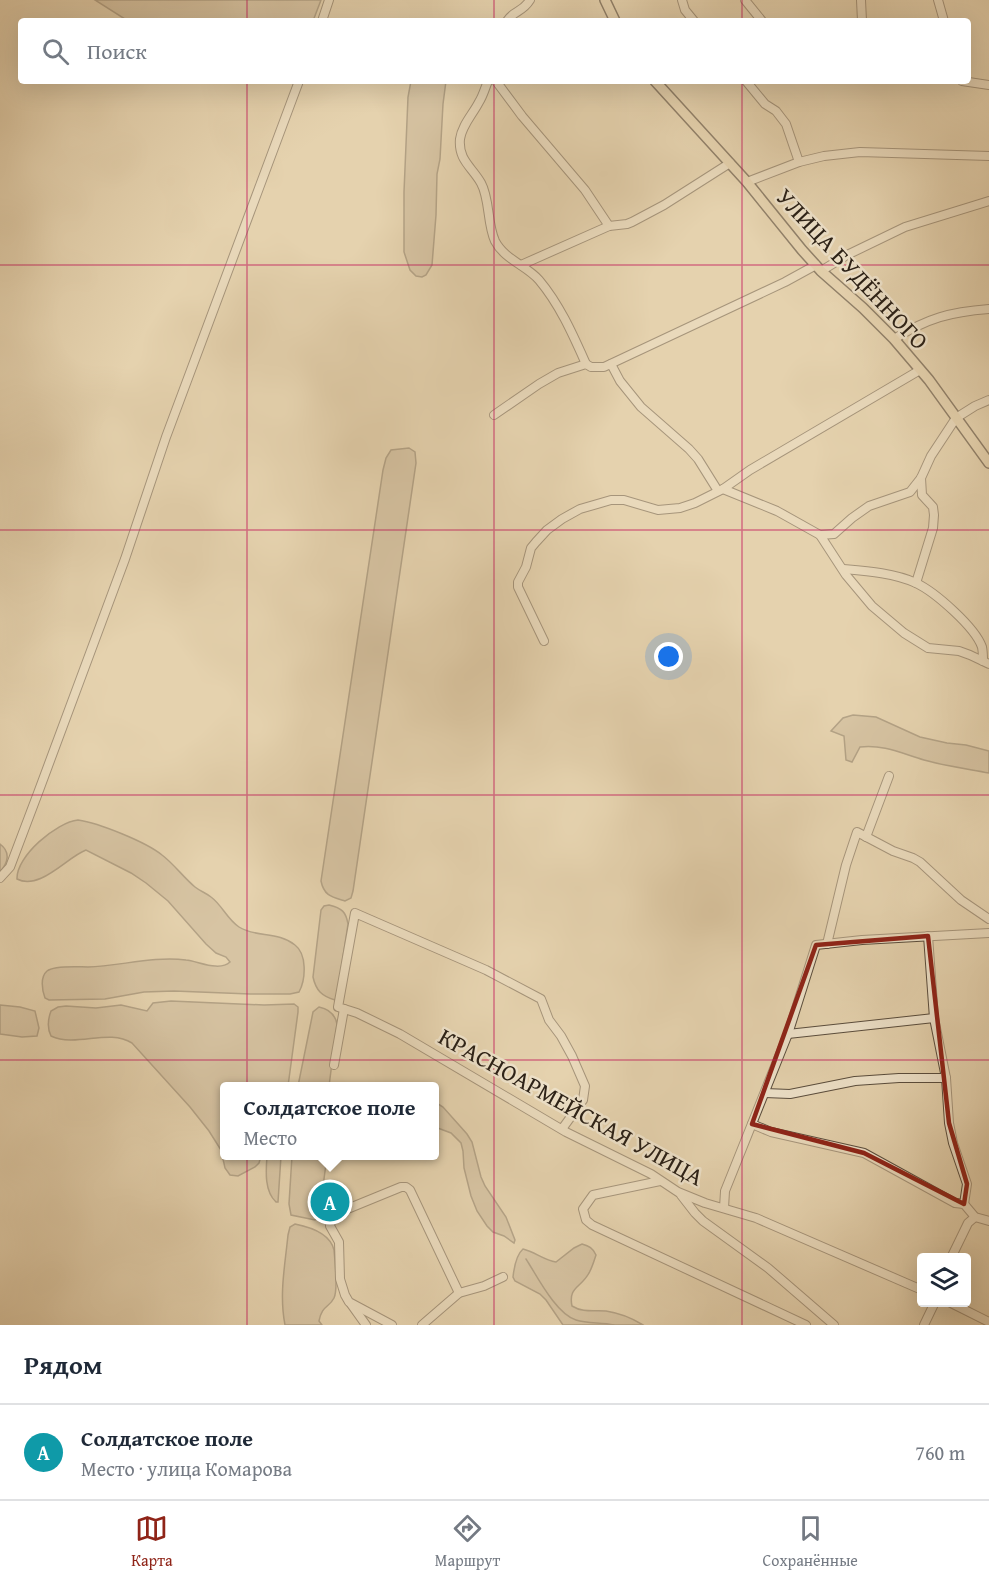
<!DOCTYPE html>
<html lang="ru">
<head>
<meta charset="utf-8">
<style>
  :root { --surface:#fff; --page:#f6f6f7; --text:#1f2937; --muted:#747a83; --line:#e0e1e3; --accent:#8f2418 }
  body { margin:0; font-family:"Gentium Book Plus",serif; background:var(--page); color:var(--text) }
  .controls { position:absolute; right:18px; bottom:18px; display:grid; overflow:hidden; border-radius:6px; box-shadow:0 6px 24px #0002 }
  .controls button { width:54px; height:54px; display:grid; place-items:center; padding:0; border:0; border-bottom:2px solid var(--line); background:var(--surface); color:var(--text); font:30px sans-serif }
  .you { position:absolute; left:669px; top:657px; width:21px; height:21px; margin:-15px; border:4px solid #fff; border-radius:50%; background:#1a73e8; box-shadow:0 0 0 9px #1a73e833 }
  .badge { display:grid; place-items:center; width:39px; height:39px; border-radius:50%; background:var(--accent); color:#fff; font-size:20px; font-weight:700 }
  .pin { position:absolute; translate:-50% -50%; border:3px solid #fff; box-shadow:0 2px 6px #0006 }
  .popup { position:absolute; left:220px; top:1082px; width:219px; height:78px; box-sizing:border-box; display:grid; place-content:center; border-radius:6px; background:var(--surface); filter:drop-shadow(0 2px 4px #0005); font-size:20px; white-space:nowrap; color:var(--muted) }
  .popup b { font-size:22px; color:var(--text) }
  .popup::after { content:''; position:absolute; left:50%; top:100%; margin-left:-12px; border:12px solid transparent; border-top-color:var(--surface) }
  .list { margin:0; padding:0; list-style:none }
  h2 { display:flex; justify-content:space-between; align-items:center; height:78px; margin:0; padding:0 24px; font-size:26px }
  h2 small { font-size:20px; font-weight:400; color:var(--muted) }
  .list li { display:grid; grid-template-columns:39px 1fr auto; gap:18px; align-items:center; box-sizing:border-box; height:96px; padding:0 24px; border-top:2px solid var(--line) }
  .list b { display:block; font-size:22px; white-space:nowrap }
  .list p { margin:0; font-size:20px; white-space:nowrap; color:var(--muted) }
  .list em { font-size:20px; font-style:normal; color:var(--muted) }
  .icon { flex:none; width:33px; height:33px; fill:none; stroke:currentColor; stroke-width:2; stroke-linecap:round; stroke-linejoin:round }
  .map { position:relative; flex:none; width:989px; height:1325px; overflow:hidden }
  .search { position:absolute; background:var(--surface); box-shadow:0 6px 24px #0002; left:18px; right:18px; top:18px; height:66px; display:flex; align-items:center; gap:15px; box-sizing:border-box; padding:0 21px; border-radius:6px; color:var(--muted); font-size:22px }
  .sheet { height:174px; background:var(--surface) }
  nav { display:flex; justify-content:space-around; align-items:center; box-sizing:border-box; height:84px; border-top:2px solid var(--line); background:var(--surface); font-size:16px; color:var(--muted) }
  nav a { display:grid; justify-items:center; gap:3px }
  nav .on { color:var(--accent) }
  .map>svg:first-child { display:block }
  .green { fill:#c5b494; stroke:#786a56; stroke-width:1.5 }
  .lines { fill:none; stroke-linecap:round; stroke-linejoin:round }
  .stream { stroke:#756753; stroke-width:1.5 }
  .minor-casing { stroke:#5a4d3d; stroke-width:10 }
  .major-casing { stroke:#2b2117; stroke-width:12 }
  .minor { stroke:#eee2ca; stroke-width:8 }
  .major { stroke:#e5d2ae; stroke-width:9 }
  .marked { fill:none; stroke:#8f2418; stroke-width:4.5; stroke-linejoin:round }
  .grid { fill:none; stroke:#c2185b; stroke-width:1.5; stroke-opacity:0.55 }
  .labels { text-anchor:middle; stroke-width:5; stroke-linejoin:round; paint-order:stroke }
  .street-label { font-size:24px; fill:#2b2117; stroke:#eee2ca }
</style>
</head>
<body>
<div class="map">
<svg width="989" height="1325" viewBox="0 0 989 1325">
  <rect width="100%" height="100%" fill="#e5d2ae"/>
  <filter id="stains"><feTurbulence type="fractalNoise" baseFrequency=".00333" numOctaves="4"/><feColorMatrix values="0 0 0 0 .2 0 0 0 0 .09 0 0 0 0 .02 0 0 0 .5 -.17"/></filter>
  <radialGradient id="worn" r=".72"><stop offset=".6" stop-color="#630" stop-opacity="0"/><stop offset="1" stop-color="#630" stop-opacity=".3"/></radialGradient>
  <g class="green">
    <polygon points="95,0 321,0 313,21 128,21"/>
    <polygon points="411,81 446,81 443,104 440,159 437,174 436,215 432,265 426,275 422,277 416,276 410,270 404,252 404,192 408,97"/>
    <path d="M409 448 415 452 416 463 353 891 351 898 345 901C332 897 324 896 321 881L383 470 386 458 391 450Z"/>
    <path d="M853 715 876 717 920 737 947 743 966 745 989 751V773C968 769 945 766 924 760 903 754 883 744 860 747L852 762 846 760 844 736 831 731 843 718Z"/>
    <path d="M78 820C99 823 146 842 162 855 174 864 183 877 195 887 200 891 206 893 211 897 222 905 227 919 239 927 256 938 278 931 295 945 307 954 306 979 299 992L290 994H250L174 991 144 992 105 999 49 1000 45 998C42 990 40 977 47 971 55 965 78 967 88 967 120 966 153 956 186 960 198 961 219 972 230 962L226 957 216 953 206 944 168 901 146 883 131 873 86 850C67 857 40 891 17 879 16 856 57 822 78 820Z"/>
    <path d="M0 844C11 852 8 863 0 872Z"/>
    <path d="M329 905C342 908 346 912 348 924L337 996 335 1000C322 996 316 991 313 977L321 910 324 906Z"/>
    <path d="M171 1001 264 1005 294 1004 298 1007V1012L288 1086H225V1156H261L259 1163 255 1167 238 1176 230 1175 225 1168 221 1150 209 1131 190 1107 132 1043C108 1028 77 1048 51 1036 47 1028 48 1019 51 1011L58 1007 66 1006 96 1008 121 1005 147 1011 153 1003Z"/>
    <polygon points="0,1005 20,1007 35,1011 39,1028 37,1036 22,1037 0,1034"/>
    <path d="M319 1007C329 1009 335 1014 337 1024L329 1086H298L313 1012Z"/>
    <polygon points="435,1102 443,1107 467,1134 472,1142 481,1177 485,1186 506,1217 515,1240 514,1243 504,1236 493,1232 487,1226 477,1211 471,1196 464,1168 463,1151 461,1143 451,1133 435,1127"/>
    <path d="M267 1156H281L278 1202H276C264 1191 266 1170 267 1156Z"/>
    <polygon points="292,1156 327,1156 319,1217 315,1220 291,1215 289,1204"/>
    <path d="M295 1224C310 1227 330 1233 334 1250 335 1260 338 1290 334 1298 329 1308 322 1305 319 1321L322 1325H285C279 1295 285 1265 288 1235L290 1227Z"/>
    <path d="M582 1244C589 1246 593 1248 596 1255 594 1261 592 1268 589 1273 581 1288 568 1287 572 1306 583 1313 594 1310 606 1311 619 1313 632 1318 643 1325H563L546 1300 540 1294 515 1281 513 1277C514 1268 516 1255 523 1249 535 1252 544 1260 556 1262L574 1248Z"/>
  </g>
  <g class="lines">
    <path class="stream" d="M526 1259C537 1276 556 1314 576 1320 588 1324 601 1322 614 1325"/>
    <defs>
      <g id="minor">
        <polyline points="682,0 685,10 694,21"/>
        <polyline points="745,0 762,21"/>
        <polyline points="861,0 862,21"/>
        <polyline points="938,0 944,21"/>
        <polyline points="322,21 329,0"/>
        <path d="M507 21C514 10 522 13 530 0"/>
        <path d="M488 81C485 88 483 96 479 102 473 114 462 125 460 139 458 160 472 167 481 183 490 199 487 224 495 241 504 259 527 266 539 280 560 305 573 335 586 364"/>
        <polyline points="496,81 522,116 585,190 609,226"/>
        <polyline points="746,81 765,104 776,111 786,124 799,162"/>
        <polyline points="962,81 989,85"/>
        <polyline points="747,182 799,162 824,156 860,152 989,156"/>
        <polyline points="521,265 609,226 627,224 632,222 664,205 730,163"/>
        <polyline points="821,271 847,255 905,227 989,201"/>
        <path d="M894 339C928 318 950 312 989 309"/>
        <polyline points="611,364 620,381 641,407 689,449 698,459 718,491"/>
        <polyline points="494,415 539,384 558,373 586,364 591,367 604,367 785,282 816,265"/>
        <polyline points="723,489 777,511 820,535 846,575 872,606 904,633 928,648 959,651 970,655 989,664"/>
        <polyline points="820,535 834,534 852,518 869,506 910,492 921,478 931,456 956,418 975,406 989,400"/>
        <path d="M843 569C866 571 894 573 916 583 935 592 975 627 982 647 983 652 983 656 983 661"/>
        <polyline points="916,583 933,528 934,515 933,507 922,495 921,478"/>
        <polyline points="544,641 518,587 518,582 526,567 531,548 536,542 547,530 562,519 580,509 611,500 624,500 658,510 680,508 695,503 723,489 750,470 920,370"/>
        <polyline points="866,837 889,776"/>
        <polyline points="0,878 10,867 38,793 125,559 166,437 299,81"/>
        <polyline points="928,936 934,1018 946,1078 949,1123 953,1143 967,1184 964,1204"/>
        <polyline points="827,944 846,865 857,832 893,851 913,858 920,862 961,900 989,919"/>
        <polyline points="788,1034 934,1018"/>
        <polyline points="334,1065 344,1009"/>
        <polyline points="765,1093 790,1094 855,1081 899,1078 946,1078"/>
        <polyline points="752,1124 771,1132 864,1153 955,1203 964,1204 975,1217 989,1221"/>
        <polyline points="562,1129 583,1100 585,1086 572,1056 561,1036 549,1020 541,999 486,970 355,913 338,1007 357,1013 400,1034 566,1132 651,1174 678,1192 705,1203 756,1218 922,1290"/>
        <polyline points="660,1181 593,1195 583,1209 586,1220 592,1225 806,1325"/>
        <polyline points="681,1195 695,1213 703,1221 768,1268 834,1325"/>
        <polyline points="724,1208 725,1191 788,1034 816,945 862,940 989,933"/>
        <polyline points="951,1258 968,1223 975,1217"/>
        <polyline points="949,1302 989,1322"/>
        <polyline points="351,1304 366,1325"/>
        <polyline points="392,1325 349,1302 345,1295 340,1279 339,1242 330,1226 331,1218 335,1214 401,1187 406,1187 410,1190 459,1293"/>
        <polyline points="422,1325 459,1293 484,1286 503,1277"/>
        <polyline points="924,1325 935,1302"/>
      </g>
      <g id="major">
        <polyline points="605,0 615,21"/>
        <polyline points="655,81 747,182 802,250 821,271 863,308 894,339 929,380 989,463"/>
      </g>
    </defs>
    <use href="#minor" class="minor-casing"/>
    <use href="#major" class="major-casing"/>
    <use href="#minor" class="minor"/>
    <use href="#major" class="major"/>
  </g>
  <path d="M0 0H989V1325H0ZM928 936 949 1123 967 1184 964 1204 864 1153 752 1124 816 945Z" fill="#e5d2ae" fill-opacity=".55" fill-rule="evenodd"/>
  <path class="marked" d="M928 936 949 1123 967 1184 964 1204 864 1153 752 1124 816 945Z"/>
  <path class="grid" d="M247 0V21M494 0V21M742 0V21M247 81V1325M494 81V1325M742 81V1325M0 265H989M0 530H989M0 795H989M0 1060H989"/>
  <g class="labels">
    <g class="street-label">
      <text transform="translate(852 269) rotate(47)" y="8">УЛИЦА БУДЁННОГО</text>
      <text transform="translate(571 1107) rotate(29)" y="8">КРАСНОАРМЕЙСКАЯ УЛИЦА</text>
    </g>
  </g>
  <rect width="100%" height="100%" filter="url(#stains)"/>
  <rect width="100%" height="100%" fill="url(#worn)"/>
</svg>
<div class="controls">
<button><svg class="icon" aria-label="layers" viewBox="0 0 24 24"><path d="M12 4l9 5-9 5-9-5zM3 14l9 5 9-5"/></svg></button>
</div>
<div class="you"></div>
<div class="pin badge" style="left:330px;top:1202px;background:#0f9aa8">A</div>
<div class="popup"><b>Солдатское поле</b>Место</div>
<div class="search"><svg class="icon" aria-label="search" viewBox="0 0 24 24"><circle cx="10" cy="10" r="6"/><path d="M15 15l6 6"/></svg>Поиск</div>
</div>
<section class="sheet">
<h2>Рядом<small></small></h2>
<ul class="list">
<li><span class="badge" style="background:#0f9aa8">A</span><div><b>Солдатское поле</b><p>Место · улица Комарова</p></div><em>760 m</em></li>
</ul>
</section>
<nav>
<a class="on"><svg class="icon" aria-label="map" viewBox="0 0 24 24"><path d="M3 6l6-2 6 2 6-2v14l-6 2-6-2-6 2zM9 4v14M15 6v14"/></svg>Карта</a>
<a><svg class="icon" aria-label="directions" viewBox="0 0 24 24"><path d="M12 3l9 9-9 9-9-9zM9 14v-3h6M13 9l2 2-2 2"/></svg>Маршрут</a>
<a><svg class="icon" aria-label="saved" viewBox="0 0 24 24"><path d="M7 4h10v16l-5-4-5 4z"/></svg>Сохранённые</a>
</nav>
</body>
</html>
